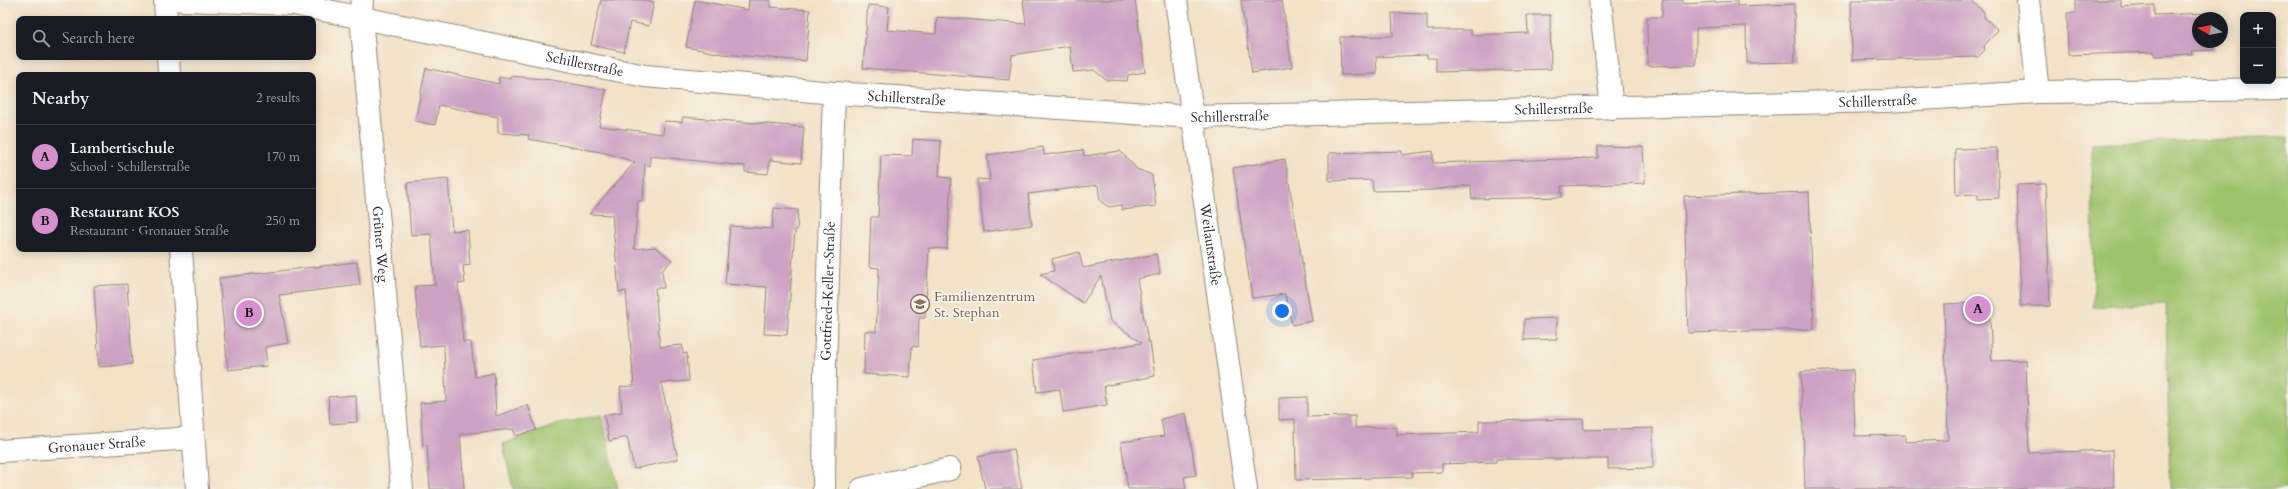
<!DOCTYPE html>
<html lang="en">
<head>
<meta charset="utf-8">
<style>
  :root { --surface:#171b24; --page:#20242c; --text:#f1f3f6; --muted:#9ea1a6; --line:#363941; --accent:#d690ce }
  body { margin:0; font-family:Cardo,serif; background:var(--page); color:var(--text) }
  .controls { position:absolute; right:12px; top:12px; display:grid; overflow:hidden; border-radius:8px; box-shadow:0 2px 10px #0003 }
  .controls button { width:36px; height:36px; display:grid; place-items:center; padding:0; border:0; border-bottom:1px solid var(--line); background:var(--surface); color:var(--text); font:20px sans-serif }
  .compass { position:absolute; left:2192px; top:12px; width:36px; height:36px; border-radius:50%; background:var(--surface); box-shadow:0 2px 10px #0003; rotate:280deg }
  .you { position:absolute; left:1282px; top:311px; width:14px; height:14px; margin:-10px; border:3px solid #fff; border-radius:50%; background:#1a73e8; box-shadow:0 0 0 6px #1a73e833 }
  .badge { display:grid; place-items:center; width:26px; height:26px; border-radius:50%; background:var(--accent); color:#111; font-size:13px; font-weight:700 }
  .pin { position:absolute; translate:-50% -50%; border:2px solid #fff; box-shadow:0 1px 4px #0006 }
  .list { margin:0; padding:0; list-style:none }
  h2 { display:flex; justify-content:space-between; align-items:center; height:52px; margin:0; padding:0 16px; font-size:17px }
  h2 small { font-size:13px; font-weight:400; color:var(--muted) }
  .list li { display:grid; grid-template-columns:26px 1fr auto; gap:12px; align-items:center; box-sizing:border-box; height:64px; padding:0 16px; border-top:1px solid var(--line) }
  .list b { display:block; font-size:15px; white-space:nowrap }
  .list p { margin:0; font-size:13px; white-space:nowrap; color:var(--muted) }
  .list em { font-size:13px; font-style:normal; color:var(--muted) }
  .icon { flex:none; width:22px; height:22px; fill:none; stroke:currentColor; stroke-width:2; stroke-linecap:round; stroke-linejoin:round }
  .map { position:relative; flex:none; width:2288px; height:489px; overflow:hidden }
  .search { position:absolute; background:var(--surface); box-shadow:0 2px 10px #0003; left:16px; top:16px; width:300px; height:44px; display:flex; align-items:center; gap:10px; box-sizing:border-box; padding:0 14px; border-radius:8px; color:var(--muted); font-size:15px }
  .panel { position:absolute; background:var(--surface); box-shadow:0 2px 10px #0003; left:16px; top:72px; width:300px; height:180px; border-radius:8px }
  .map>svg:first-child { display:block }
  .green { fill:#9ec16b; stroke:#64764b }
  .building { fill:#cca2c3 }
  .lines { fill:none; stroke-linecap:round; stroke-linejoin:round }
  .minor-casing { stroke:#8e8679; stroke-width:24 }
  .secondary-casing { stroke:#8e8679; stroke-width:24 }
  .minor { stroke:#fff; stroke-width:22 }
  .secondary { stroke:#fff; stroke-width:22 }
  .labels { text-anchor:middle; stroke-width:4; stroke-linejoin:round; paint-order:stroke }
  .street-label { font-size:14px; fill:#2b2b2b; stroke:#f7f3e8 }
  .education-label { font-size:14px; fill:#785e54; stroke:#f7f3e8; text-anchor:start }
</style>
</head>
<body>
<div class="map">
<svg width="2288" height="489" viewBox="0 0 2288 489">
  <rect width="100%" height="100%" fill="#f7f3e8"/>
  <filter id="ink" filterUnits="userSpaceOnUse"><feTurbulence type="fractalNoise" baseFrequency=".025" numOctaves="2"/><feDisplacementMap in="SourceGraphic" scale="8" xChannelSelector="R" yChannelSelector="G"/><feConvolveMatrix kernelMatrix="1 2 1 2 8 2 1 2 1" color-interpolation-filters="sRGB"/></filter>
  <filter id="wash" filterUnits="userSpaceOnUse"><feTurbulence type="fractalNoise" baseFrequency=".012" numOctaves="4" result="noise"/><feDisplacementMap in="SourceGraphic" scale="16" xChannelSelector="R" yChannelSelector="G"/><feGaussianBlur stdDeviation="0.9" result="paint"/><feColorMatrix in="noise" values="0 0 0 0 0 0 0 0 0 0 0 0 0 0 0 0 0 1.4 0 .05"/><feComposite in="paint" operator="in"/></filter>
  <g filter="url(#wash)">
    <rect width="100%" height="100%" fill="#f2e2c7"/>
    <g class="green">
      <polygon points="2288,137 2288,489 2170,489 2166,303 2093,307 2092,144"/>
      <polygon points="601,415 618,489 513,489 503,444 559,424"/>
    </g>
    <g id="blocks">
      <g class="building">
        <polygon points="601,0 642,0 654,2 649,26 630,22 624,52 591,45"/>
        <polygon points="695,0 748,10 749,0 770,0 770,7 810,10 806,61 722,54 686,47"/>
        <polygon points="1023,0 1135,0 1145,72 1128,75 1127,81 1106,80 1094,70 1073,72 1070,46 1012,55 1009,80 863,68 868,5 889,7 887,30 936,34 937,17 1026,24"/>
        <polygon points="1241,0 1282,0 1292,67 1252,73"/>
        <polygon points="1662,0 1683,0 1683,4 1737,1 1737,6 1794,4 1795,62 1747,63 1746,26 1696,28 1696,65 1648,66 1647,17 1662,17"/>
        <polygon points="1851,0 1971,0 1984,12 1984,17 1998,30 1984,46 1985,50 1978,57 1852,60"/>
        <polygon points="2076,0 2121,0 2121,7 2154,5 2154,15 2211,13 2212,18 2198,18 2198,42 2213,42 2214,50 2192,51 2193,54 2155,56 2155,52 2068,55 2067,13 2076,13"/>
        <polygon points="1392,13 1427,14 1427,30 1471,30 1471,35 1528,33 1527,15 1550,15 1551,69 1436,72 1436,58 1427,58 1427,55 1376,57 1377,74 1341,75 1340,37 1393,36"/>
        <polygon points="426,68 499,84 499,77 511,79 512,76 552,80 606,90 599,126 663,134 664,121 682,122 683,117 804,127 801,163 770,160 768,174 745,172 745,166 650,156 650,166 645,164 643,201 638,201 634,249 655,247 672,260 662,271 664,288 655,288 660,347 682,345 683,354 687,353 689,381 661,383 678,459 634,469 627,437 609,441 604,415 622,412 620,387 634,386 626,291 619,292 612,215 589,214 635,162 606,153 528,139 529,135 498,133 498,117 439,105 435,125 415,121"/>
        <polygon points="913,139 941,141 939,177 951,178 947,249 929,248 925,318 919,318 918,347 912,346 910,377 864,374 865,331 876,332 879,268 869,267 871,217 878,217 881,155 912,156"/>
        <polygon points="1598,146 1643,147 1645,183 1561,186 1562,197 1472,199 1471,185 1433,190 1373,191 1372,180 1329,181 1329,153 1402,151 1402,155 1433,151 1433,163 1598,158"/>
        <polygon points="1043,147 1044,155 1083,150 1084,156 1120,151 1137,169 1152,175 1156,206 1122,210 1121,205 1109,207 1100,201 1098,185 1028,194 1032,225 984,232 977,179 990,180 987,155"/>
        <polygon points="1997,148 1999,198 1978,199 1978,194 1956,195 1955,149"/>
        <polygon points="1285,159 1312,321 1292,325 1285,294 1252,298 1233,168"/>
        <polygon points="448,179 452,231 468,230 470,265 463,266 465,283 458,284 463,342 471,342 475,377 494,373 496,416 528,405 536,430 516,436 513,429 460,434 464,489 430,489 427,445 423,446 420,403 446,401 444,345 420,347 415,286 435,285 431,234 411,235 407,183"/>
        <polygon points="2046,184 2050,306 2021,306 2017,185"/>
        <polygon points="1809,192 1814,329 1688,333 1684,196"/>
        <polygon points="774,208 798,210 797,230 795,230 787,335 764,334 767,287 725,284 730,226 772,229"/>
        <polygon points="1079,252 1083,268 1156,254 1160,274 1137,279 1148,342 1150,342 1155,376 1104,386 1107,405 1063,412 1060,389 1037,392 1033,360 1142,343 1110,321 1101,276 1083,303 1040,274 1054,271 1052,259"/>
        <polygon points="357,262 360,285 279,295 288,343 265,347 267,366 228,370 219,278"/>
        <polygon points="127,284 132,364 99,367 94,286"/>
        <polygon points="1989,302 1992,361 2026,360 2029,453 2113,450 2114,487 2104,487 2104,489 1805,489 1801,372 1853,370 1855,436 1905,435 1905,442 1948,440 1944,304"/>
        <polygon points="1557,318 1557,339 1524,340 1524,319"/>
        <polygon points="356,395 357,422 330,424 328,397"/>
        <polygon points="1307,397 1307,417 1355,416 1355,428 1397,427 1397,435 1479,432 1479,421 1490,421 1583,419 1584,430 1653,428 1653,468 1608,469 1608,459 1496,459 1496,462 1442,464 1442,472 1412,473 1412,477 1296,480 1295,419 1279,420 1279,398"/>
        <polygon points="1186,413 1196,475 1184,477 1186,489 1128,489 1121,442 1164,436 1161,419"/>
        <polygon points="1014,449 1022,489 985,489 978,457"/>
      </g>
    </g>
  </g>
  <g filter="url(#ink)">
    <use href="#blocks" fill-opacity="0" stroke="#8e8679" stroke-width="1"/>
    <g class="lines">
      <defs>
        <g id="minor">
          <path id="s1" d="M181 0 294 4 645 76 834 93 1193 117 1886 101 2038 92 2288 89"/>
          <path id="s2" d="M362 0 361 16 402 489"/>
          <path id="s3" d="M1176 0 1246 489"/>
          <polyline points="1600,0 1612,108"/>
          <polyline points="2028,0 2038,92"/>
          <path id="s4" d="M0 451 193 438"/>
          <path id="s5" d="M824 489 825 367 834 93"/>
          <polyline points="862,489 950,469"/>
        </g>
        <g id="secondary">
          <polyline points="165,0 166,19"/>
          <polyline points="168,57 169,75"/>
          <polyline points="181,249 197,489"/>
        </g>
      </defs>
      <use href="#minor" class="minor-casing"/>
      <use href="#secondary" class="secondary-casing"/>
      <use href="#minor" class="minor"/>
      <use href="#secondary" class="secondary"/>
    </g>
  </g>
  <defs>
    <symbol id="school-ring" viewBox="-11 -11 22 22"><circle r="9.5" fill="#f7f3e8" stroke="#8d6e63" stroke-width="1.5"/><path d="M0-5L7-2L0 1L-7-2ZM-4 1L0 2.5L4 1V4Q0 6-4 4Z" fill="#8d6e63"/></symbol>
  </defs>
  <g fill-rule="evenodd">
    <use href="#school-ring" x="909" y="293" width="22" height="22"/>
  </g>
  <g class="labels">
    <g class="street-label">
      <text dy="5" stroke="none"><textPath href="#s1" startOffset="410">Schillerstraße</textPath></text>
      <text dy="5" stroke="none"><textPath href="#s1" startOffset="734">Schillerstraße</textPath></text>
      <text dy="5" stroke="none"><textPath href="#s1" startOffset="1706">Schillerstraße</textPath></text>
      <text dy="5" stroke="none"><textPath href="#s1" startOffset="1382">Schillerstraße</textPath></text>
      <text dy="5" stroke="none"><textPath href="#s1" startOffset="1058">Schillerstraße</textPath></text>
      <text dy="5" stroke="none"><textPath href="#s2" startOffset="245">Grüner Weg</textPath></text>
      <text dy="5" stroke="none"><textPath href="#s3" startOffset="247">Weilautstraße</textPath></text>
      <text dy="5" stroke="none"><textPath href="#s5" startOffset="198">Gottfried-Keller-Straße</textPath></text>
      <text dy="5" stroke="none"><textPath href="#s4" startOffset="97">Gronauer Straße</textPath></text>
    </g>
    <g class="education-label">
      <text x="934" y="301">Familienzentrum<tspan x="934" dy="16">St. Stephan</tspan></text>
    </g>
  </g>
</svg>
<div class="controls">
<button>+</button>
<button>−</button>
</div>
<svg class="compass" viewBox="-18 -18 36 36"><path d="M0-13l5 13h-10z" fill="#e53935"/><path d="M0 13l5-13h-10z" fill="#9ea1a6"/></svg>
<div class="you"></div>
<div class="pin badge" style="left:1978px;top:309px">A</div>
<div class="pin badge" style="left:249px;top:313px">B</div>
<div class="search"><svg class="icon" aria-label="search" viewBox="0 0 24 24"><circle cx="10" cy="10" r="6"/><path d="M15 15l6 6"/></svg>Search here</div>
<section class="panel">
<h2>Nearby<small>2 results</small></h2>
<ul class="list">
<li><span class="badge">A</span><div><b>Lambertischule</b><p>School · Schillerstraße</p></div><em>170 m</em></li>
<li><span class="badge">B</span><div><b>Restaurant KOS</b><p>Restaurant · Gronauer Straße</p></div><em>250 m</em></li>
</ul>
</section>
</div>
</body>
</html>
